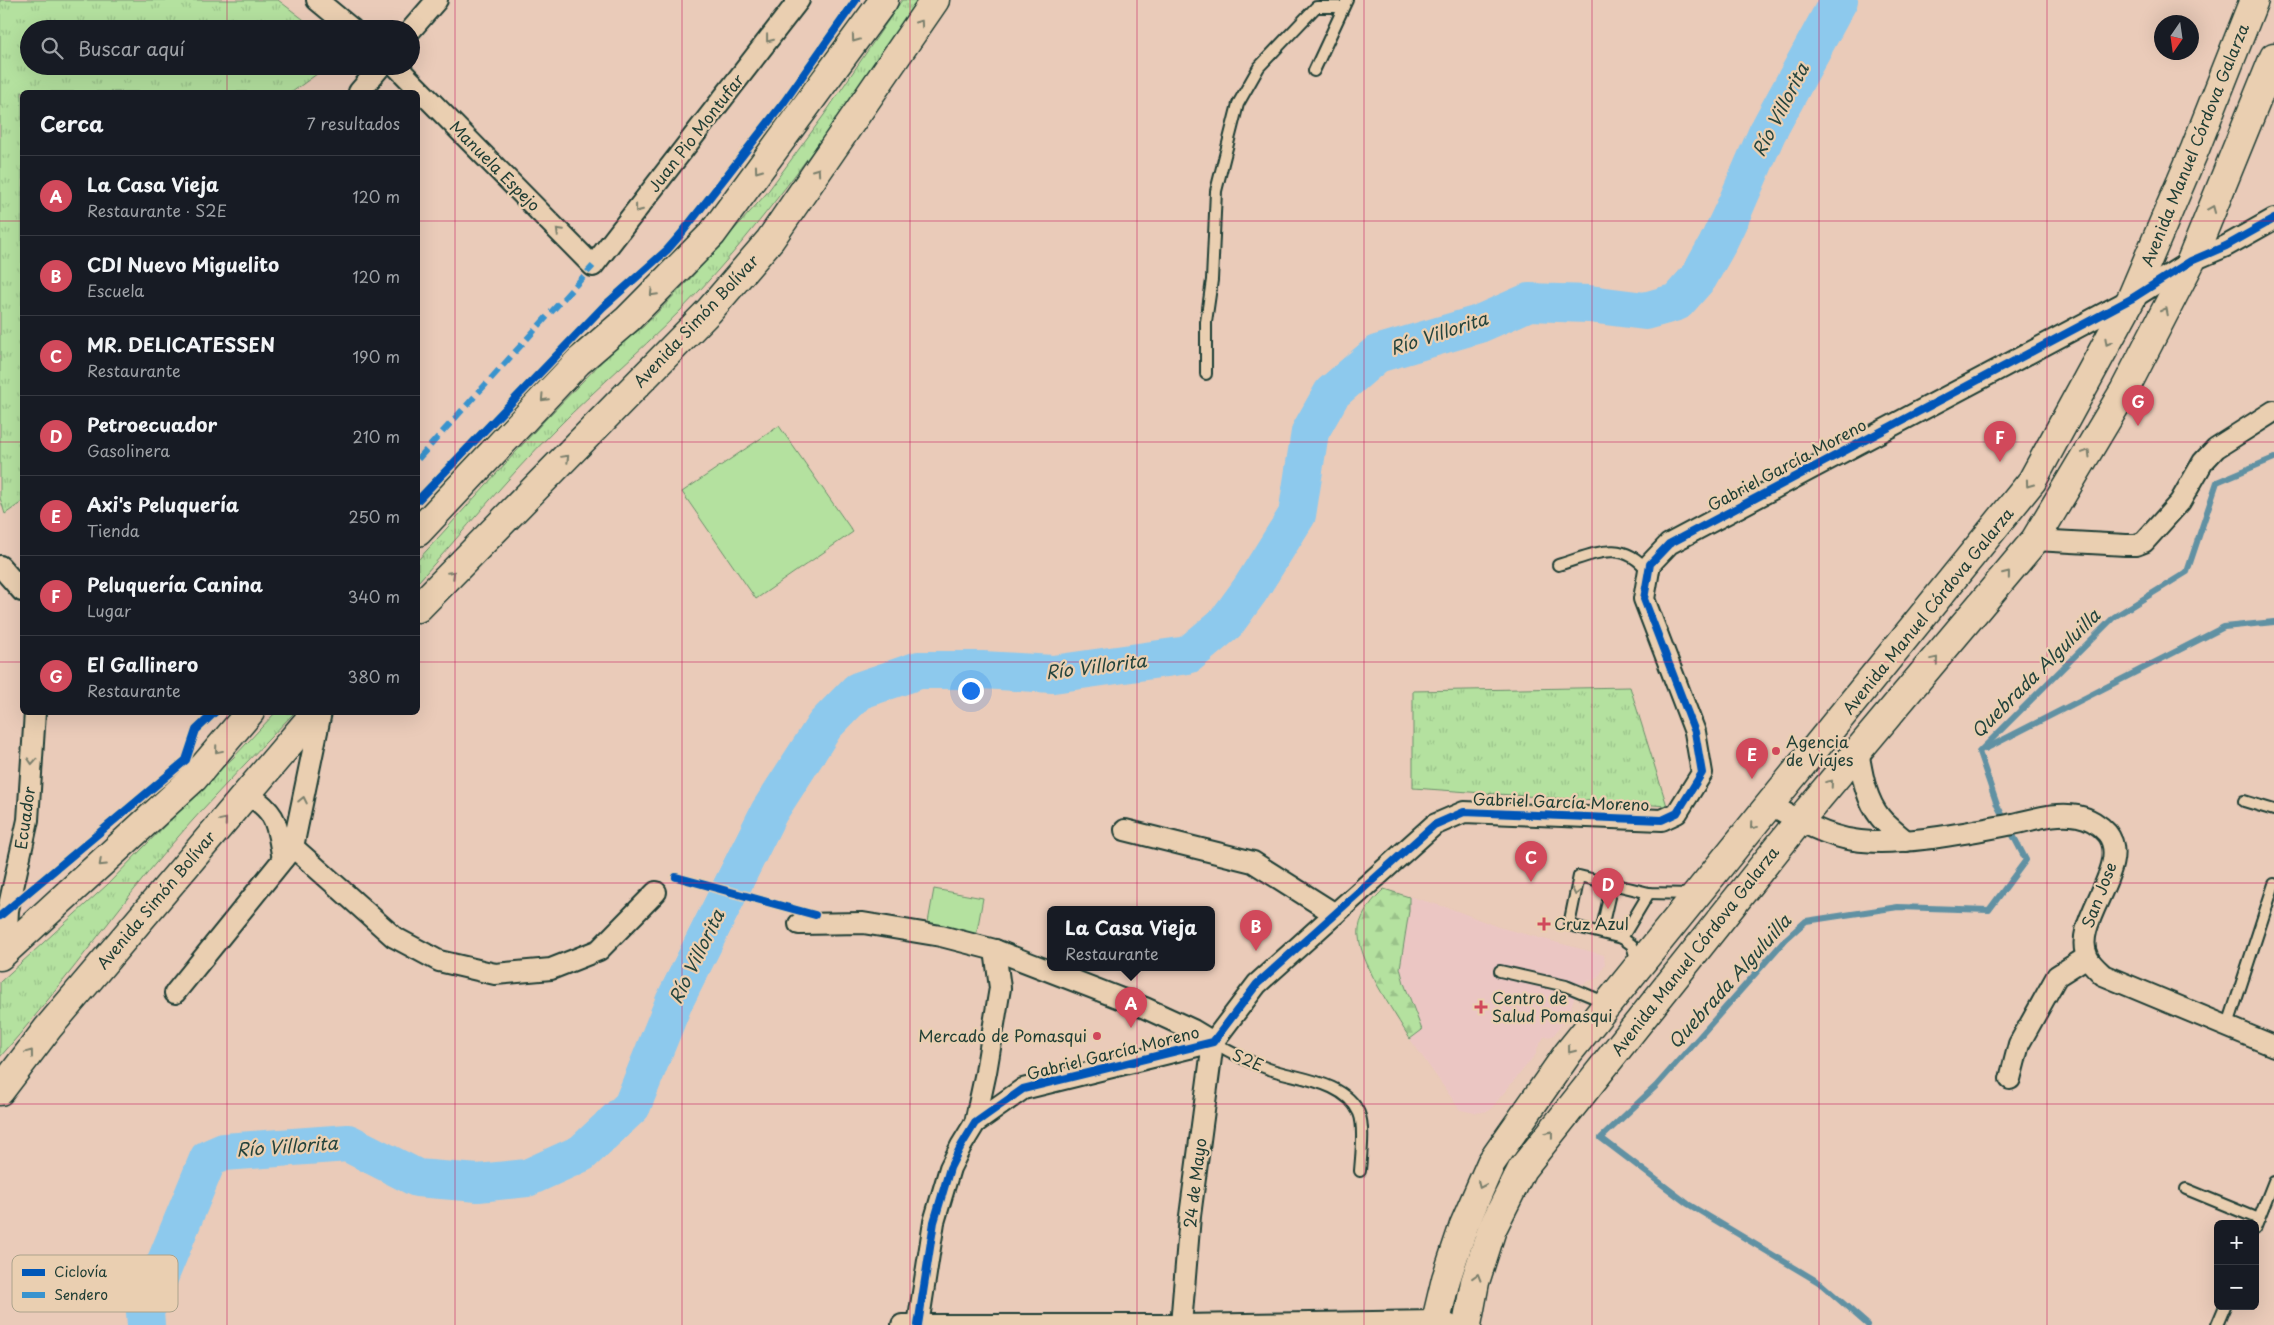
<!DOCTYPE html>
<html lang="es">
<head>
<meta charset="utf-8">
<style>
  :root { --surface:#171b24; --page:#242831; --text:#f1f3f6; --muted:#9ea1a6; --line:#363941; --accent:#d1495b }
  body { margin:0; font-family:"Playpen Sans",sans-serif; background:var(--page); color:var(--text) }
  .controls { position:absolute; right:15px; bottom:15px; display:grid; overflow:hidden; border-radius:8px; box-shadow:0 5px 20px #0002 }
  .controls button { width:45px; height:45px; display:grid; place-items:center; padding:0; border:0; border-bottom:1px solid var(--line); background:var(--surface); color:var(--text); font:25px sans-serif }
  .compass { position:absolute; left:2154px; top:15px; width:45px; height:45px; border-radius:50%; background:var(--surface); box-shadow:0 5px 20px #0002; rotate:193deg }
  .you { position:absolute; left:970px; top:690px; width:18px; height:18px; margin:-12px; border:4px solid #fff; border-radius:50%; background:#1a73e8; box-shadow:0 0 0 8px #1a73e833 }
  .badge { display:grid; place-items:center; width:32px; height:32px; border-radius:50%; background:var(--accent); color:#fff; font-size:16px; font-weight:700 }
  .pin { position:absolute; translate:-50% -41px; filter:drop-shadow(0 1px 2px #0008) }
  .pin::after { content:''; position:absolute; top:26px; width:18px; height:15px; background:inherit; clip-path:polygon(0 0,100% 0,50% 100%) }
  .popup { position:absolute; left:1047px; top:906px; width:168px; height:65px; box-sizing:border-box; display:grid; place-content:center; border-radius:8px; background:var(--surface); filter:drop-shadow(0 1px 4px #0005); font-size:16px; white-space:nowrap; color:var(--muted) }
  .popup b { font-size:19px; color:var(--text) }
  .popup::after { content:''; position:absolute; left:50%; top:100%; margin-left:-10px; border:10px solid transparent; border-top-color:var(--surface) }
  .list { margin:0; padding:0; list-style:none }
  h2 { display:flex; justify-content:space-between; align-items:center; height:65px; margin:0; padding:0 20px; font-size:21px }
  h2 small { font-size:16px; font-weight:400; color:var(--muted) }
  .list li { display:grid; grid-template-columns:32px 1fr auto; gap:15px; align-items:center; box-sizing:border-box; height:80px; padding:0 20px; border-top:1px solid var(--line) }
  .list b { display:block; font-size:19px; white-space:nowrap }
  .list p { margin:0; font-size:16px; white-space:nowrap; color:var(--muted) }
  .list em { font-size:16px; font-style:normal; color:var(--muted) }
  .icon { flex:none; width:28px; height:28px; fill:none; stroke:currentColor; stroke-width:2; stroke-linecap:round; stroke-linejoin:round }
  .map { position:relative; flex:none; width:2274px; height:1325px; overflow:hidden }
  .search { position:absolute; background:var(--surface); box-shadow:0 5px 20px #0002; left:20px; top:20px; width:400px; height:55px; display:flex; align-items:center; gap:12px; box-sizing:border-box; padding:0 18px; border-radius:28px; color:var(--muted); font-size:19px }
  .panel { position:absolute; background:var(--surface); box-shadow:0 5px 20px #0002; left:20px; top:90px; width:400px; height:625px; border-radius:8px }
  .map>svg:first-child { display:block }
  .built { fill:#ebc6c3 }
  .grass { fill:url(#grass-tufts); stroke:#6a8f6a }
  .forest { fill:url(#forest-firs); stroke:#6a8f6a }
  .pitch { fill:#b4e19f; stroke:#6a8f6a }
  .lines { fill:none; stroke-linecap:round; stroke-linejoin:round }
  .stream { stroke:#6191a3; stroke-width:6 }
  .river { stroke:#8dc9ed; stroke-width:38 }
  .lane-casing { stroke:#1f3d34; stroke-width:14 }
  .street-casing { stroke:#1f3d34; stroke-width:24 }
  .primary-casing { stroke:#1f3d34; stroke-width:31 }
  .highway-casing { stroke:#1f3d34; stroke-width:31 }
  .lane { stroke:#eacfb1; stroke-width:10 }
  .street { stroke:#eacfb1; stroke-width:20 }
  .primary { stroke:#eacfb1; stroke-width:28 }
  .highway { stroke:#eacfb1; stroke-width:28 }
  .quiet { stroke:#3993ce; stroke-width:6; stroke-dasharray:12 6; stroke-linecap:butt }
  .cycleway-casing { stroke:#eacfb1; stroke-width:11 }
  .cycleway { stroke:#0057b8; stroke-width:8 }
  .oneway { stroke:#7a7f6c }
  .grid { fill:none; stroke:#c2185b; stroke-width:1; stroke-opacity:0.55 }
  .poi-dot { fill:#d1495b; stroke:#eacfb1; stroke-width:2 }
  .labels { text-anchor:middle; stroke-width:4.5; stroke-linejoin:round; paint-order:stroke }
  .street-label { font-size:16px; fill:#1f3d34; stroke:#eacfb1 }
  .poi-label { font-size:16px; fill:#1f3d34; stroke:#eacfb1; text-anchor:start }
  .water-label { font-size:18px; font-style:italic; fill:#24443d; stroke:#eacfb1 }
  .key { fill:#eacfb1; stroke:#ada38c; stroke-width:1 }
  .key-label { font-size:14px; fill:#1f3d34 }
</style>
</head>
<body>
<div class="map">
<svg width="2274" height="1325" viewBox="0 0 2274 1325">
  <defs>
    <pattern id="grass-tufts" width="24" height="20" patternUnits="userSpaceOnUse" patternTransform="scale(1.25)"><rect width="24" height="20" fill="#b4e19f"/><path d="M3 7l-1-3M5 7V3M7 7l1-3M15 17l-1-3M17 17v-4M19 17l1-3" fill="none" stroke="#9ac28a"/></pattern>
    <pattern id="forest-firs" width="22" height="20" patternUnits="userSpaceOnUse" patternTransform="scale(1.25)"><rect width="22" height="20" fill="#b4e19f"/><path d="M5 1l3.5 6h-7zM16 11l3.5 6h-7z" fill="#9ac28a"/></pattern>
  </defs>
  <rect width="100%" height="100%" fill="#eacbb9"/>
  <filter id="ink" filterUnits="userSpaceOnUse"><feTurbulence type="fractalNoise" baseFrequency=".02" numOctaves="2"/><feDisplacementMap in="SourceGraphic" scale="10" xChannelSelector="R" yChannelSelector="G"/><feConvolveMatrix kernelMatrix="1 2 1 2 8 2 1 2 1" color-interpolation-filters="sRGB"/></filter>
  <g filter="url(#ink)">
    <polygon class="built" points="1384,889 1452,909 1498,927 1604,955 1605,965 1598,978 1581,984 1574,998 1569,1015 1553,1036 1544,1037 1537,1049 1536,1054 1489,1111 1475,1113 1460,1110 1410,1039 1363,957 1359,941 1359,927 1366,911"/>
    <g class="grass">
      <polygon points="0,0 278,0 316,29 29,29 29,66 328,66 292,92 22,92 22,502 5,514 0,498"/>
      <path d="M902 0H918C850 100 782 201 700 290 654 340 602 382 555 430 507 478 463 532 418 582V560L544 421 616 347 643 327 689 280 766 194 824 115Z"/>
      <polygon points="1630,687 1667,806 1413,788 1413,691"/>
      <path d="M275 713H294C245 764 195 815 150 870 100 932 53 997 0 1057V982L107 885 212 777 233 758Z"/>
    </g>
    <path class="forest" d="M1384 889 1409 897V911L1400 968 1404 983 1422 1030 1410 1039C1395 1013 1355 958 1359 928 1361 914 1374 898 1384 889Z"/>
    <g class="pitch">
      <polygon points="779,426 853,532 756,599 682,492"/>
      <polygon points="934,889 983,898 976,937 927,928"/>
    </g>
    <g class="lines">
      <g class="stream">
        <polyline points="1985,749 2224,627 2274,622"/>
        <polyline points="1868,1325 1820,1283 1688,1204 1601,1138 1656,1086 1786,939 1806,921 1898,907 1989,910 2026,860 1997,805 1979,752 2114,617 2187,572 2217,482 2274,458"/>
      </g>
      <polyline class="river" points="146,1325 145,1312 208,1159 224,1152 348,1143 417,1178 478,1183 527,1178 582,1153 632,1106 674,1002 769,812 825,725 858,691 919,670 982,670 1053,674 1188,655 1226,623 1250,590 1297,515 1310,432 1332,393 1377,354 1479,324 1529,302 1589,304 1645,311 1677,302 1699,277 1717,245 1735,207 1767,133 1839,0"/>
      <defs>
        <g id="lane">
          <polyline points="1314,71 1347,0"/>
          <polyline points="1206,374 1206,322 1212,280 1216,191 1238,104 1259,67 1316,7 1343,7"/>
          <path d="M1558 565C1593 555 1621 537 1648 571"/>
          <polyline points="2244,801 2274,810"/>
          <polyline points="1601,932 1612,884"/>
          <polyline points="1622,938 1649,893"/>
          <polyline points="1637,962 1632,945 1622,938 1569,925 1579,876 1649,893 1691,894"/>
          <polyline points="1500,971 1566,986 1607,1003"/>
          <polyline points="2227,1028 2274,884"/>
          <path d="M1213 1042C1231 1053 1249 1062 1269 1069 1298 1079 1345 1081 1359 1113 1365 1127 1361 1156 1360 1171"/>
          <polyline points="2186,1189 2259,1219"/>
          <polyline points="2255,1229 2274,1181"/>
          <polyline points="2217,1325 2225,1306"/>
        </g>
        <g id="street">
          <polyline points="317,0 352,29"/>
          <polyline points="411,30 437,0"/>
          <polyline points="396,66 593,266 799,0"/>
          <polyline points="359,92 381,66"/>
          <polyline points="2035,540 2126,545 2136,545 2144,542 2180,502 2203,462 2216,448 2274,411"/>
          <polyline points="0,566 22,591"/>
          <path d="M1858 751C1862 773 1865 798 1880 817 1887 826 1897 833 1906 841"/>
          <path d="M247 793C279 815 276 823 283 859"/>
          <path d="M1771 805C1796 819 1824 836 1854 840 1896 847 1965 833 2008 825 2030 821 2055 811 2078 816 2089 818 2100 825 2107 833 2134 866 2069 923 2088 958 2091 964 2098 970 2103 975L2274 1046"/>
          <polyline points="1125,830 1253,862 1335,914"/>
          <polyline points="293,847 394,937 439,961 495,974 551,969 599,950 656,892"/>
          <polyline points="799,924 863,923 941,936 995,950 1145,1008 1193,1030 1213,1042"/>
          <polyline points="6,951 8,910 28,820 35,712"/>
          <polyline points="175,993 293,847 321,712"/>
          <polyline points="2010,1079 2019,1044 2057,976 2087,957"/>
          <polyline points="975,1123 986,1072 1000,988 995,950"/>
          <polyline points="902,1325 1181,1325 1435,1321 1450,1325"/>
          <polyline points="918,1325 934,1222 950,1168 961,1146 975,1123 1023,1089 1213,1042 1257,984 1434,825 1464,812 1662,820 1677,813 1702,773 1695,732 1644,599 1650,564 1669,544 2131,299 2191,261 2226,246 2274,219"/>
          <polyline points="1181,1325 1190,1216 1213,1042"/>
        </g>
        <g id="primary">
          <polyline points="1435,1325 1446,1279 1464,1225 1491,1163 1568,1053 2032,481 2131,299 2195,149 2254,0"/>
          <polyline points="1467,1325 1475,1282 1492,1229 1522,1169 1799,821 2035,540 2124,391 2191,261 2274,57"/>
        </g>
        <g id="highway">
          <polyline points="418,532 578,362 628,319 712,234 884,0"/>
          <polyline points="418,608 709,311 770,240 935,0"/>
          <polyline points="0,956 194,778 250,712"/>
          <polyline points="0,1091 48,1028 316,712"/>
        </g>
      </defs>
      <use href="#lane" class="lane-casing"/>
      <use href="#street" class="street-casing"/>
      <use href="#primary" class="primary-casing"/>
      <use href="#highway" class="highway-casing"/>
      <use href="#lane" class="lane"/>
      <use href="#street" class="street"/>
      <use href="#primary" class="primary"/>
      <use href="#highway" class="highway"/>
      <polyline class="quiet" points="418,459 593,266"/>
      <defs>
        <g id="cycleway">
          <polyline points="418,500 603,307 667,250 681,234 784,102 856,0"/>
          <polyline points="676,877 815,915"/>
          <polyline points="0,916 186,760 196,730 215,712"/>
          <polyline points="918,1325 934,1222 950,1168 961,1146 975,1123 1023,1089 1213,1042 1257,984 1434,825 1464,812 1662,820 1677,813 1702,773 1695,732 1644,599 1650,564 1669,544 2131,299 2191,261 2226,246 2274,219"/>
        </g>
      </defs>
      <use href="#cycleway" class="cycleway-casing"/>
      <use href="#cycleway" class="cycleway"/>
    </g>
    <defs><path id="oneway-chevron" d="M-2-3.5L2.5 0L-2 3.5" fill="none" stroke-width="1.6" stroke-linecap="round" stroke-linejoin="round" transform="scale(1.25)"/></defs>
    <g class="oneway">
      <use href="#oneway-chevron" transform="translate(920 23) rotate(-55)"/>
      <use href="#oneway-chevron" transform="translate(769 39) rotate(128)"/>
      <use href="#oneway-chevron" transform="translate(855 39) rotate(126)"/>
      <use href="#oneway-chevron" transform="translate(758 170) rotate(126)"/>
      <use href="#oneway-chevron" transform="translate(817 171) rotate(-55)"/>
      <use href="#oneway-chevron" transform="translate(638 209) rotate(128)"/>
      <use href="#oneway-chevron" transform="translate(2212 209) rotate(-67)"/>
      <use href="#oneway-chevron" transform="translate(559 231) rotate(-135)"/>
      <use href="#oneway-chevron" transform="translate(653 293) rotate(135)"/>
      <use href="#oneway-chevron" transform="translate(2165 311) rotate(-63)"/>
      <use href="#oneway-chevron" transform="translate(2108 342) rotate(119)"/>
      <use href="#oneway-chevron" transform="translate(544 398) rotate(133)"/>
      <use href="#oneway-chevron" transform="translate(2087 453) rotate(-59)"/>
      <use href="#oneway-chevron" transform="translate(566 458) rotate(-45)"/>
      <use href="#oneway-chevron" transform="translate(2029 484) rotate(126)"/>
      <use href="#oneway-chevron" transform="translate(452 574) rotate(-45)"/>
      <use href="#oneway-chevron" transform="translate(2007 574) rotate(-51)"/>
      <use href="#oneway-chevron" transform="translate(1935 660) rotate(-50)"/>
      <use href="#oneway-chevron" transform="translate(218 750) rotate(130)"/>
      <use href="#oneway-chevron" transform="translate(32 761) rotate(93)"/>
      <use href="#oneway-chevron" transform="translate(1830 783) rotate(-50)"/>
      <use href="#oneway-chevron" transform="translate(303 800) rotate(-78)"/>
      <use href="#oneway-chevron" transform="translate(224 821) rotate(-50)"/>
      <use href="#oneway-chevron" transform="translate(1753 826) rotate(130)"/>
      <use href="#oneway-chevron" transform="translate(102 863) rotate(137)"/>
      <use href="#oneway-chevron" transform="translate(1576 892) rotate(102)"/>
      <use href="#oneway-chevron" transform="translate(1571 1050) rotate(128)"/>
      <use href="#oneway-chevron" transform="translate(30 1053) rotate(-53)"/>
      <use href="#oneway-chevron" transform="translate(1550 1134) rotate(-52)"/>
      <use href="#oneway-chevron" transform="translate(1481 1185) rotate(114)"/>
      <use href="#oneway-chevron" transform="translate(1477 1277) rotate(-73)"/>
    </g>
  </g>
  <path class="grid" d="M227 0V29M455 0V1325M682 0V1325M910 0V1325M1137 0V1325M1364 0V1325M1592 0V1325M1819 0V1325M2047 0V1325M227 66V92M0 221H22M418 221H2274M0 442H22M418 442H2274M0 662H22M418 662H2274M227 712V1325M0 883H2274M0 1104H2274"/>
  <g class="poi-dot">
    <circle cx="1776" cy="751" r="5"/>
    <path d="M1541.5 916.5h5v5h5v5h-5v5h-5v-5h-5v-5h5z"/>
    <path d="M1478.5 999.5h5v5h5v5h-5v5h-5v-5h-5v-5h5z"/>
    <circle cx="1097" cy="1036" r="5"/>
  </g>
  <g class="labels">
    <g class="street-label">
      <text transform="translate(696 133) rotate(-52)" y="6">Juan Pio Montufar</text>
      <text transform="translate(2195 145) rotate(-68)" y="6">Avenida Manuel Córdova Galarza</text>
      <text transform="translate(495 166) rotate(45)" y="6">Manuela Espejo</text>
      <text transform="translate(696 321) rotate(-47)" y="6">Avenida Simón Bolívar</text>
      <text transform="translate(1787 465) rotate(-28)" y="6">Gabriel García Moreno</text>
      <text transform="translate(1928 611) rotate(-51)" y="6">Avenida Manuel Córdova Galarza</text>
      <text transform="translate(1561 802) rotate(2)" y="6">Gabriel García Moreno</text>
      <text transform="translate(25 818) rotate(-82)" y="6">Ecuador</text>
      <text transform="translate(2099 895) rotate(-69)" y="6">San Jose</text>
      <text transform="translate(156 900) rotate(-50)" y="6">Avenida Simón Bolívar</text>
      <text transform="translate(1695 951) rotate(-52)" y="6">Avenida Manuel Córdova Galarza</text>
      <text transform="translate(1113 1053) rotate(-14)" y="6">Gabriel García Moreno</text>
      <text transform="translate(1248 1060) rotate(23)" y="6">S2E</text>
      <text transform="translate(1195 1183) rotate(-83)" y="6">24 de Mayo</text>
    </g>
    <g class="poi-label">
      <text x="1786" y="748">Agencia<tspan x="1786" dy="18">de Viajes</tspan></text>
      <text x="1554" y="930">Cruz Azul</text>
      <text x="1492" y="1004">Centro de<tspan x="1492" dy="18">Salud Pomasqui</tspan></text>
      <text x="1087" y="1042" text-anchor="end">Mercado de Pomasqui</text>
    </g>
    <g class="water-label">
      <text transform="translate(1781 110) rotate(-63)" y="6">Río Villorita</text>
      <text transform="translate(1439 334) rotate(-18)" y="6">Río Villorita</text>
      <text transform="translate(1096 667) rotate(-7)" y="6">Río Villorita</text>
      <text transform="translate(2036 674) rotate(-45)" y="6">Quebrada Alguluilla</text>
      <text transform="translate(697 957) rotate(-64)" y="6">Río Villorita</text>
      <text transform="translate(1730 982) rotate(-48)" y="6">Quebrada Alguluilla</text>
      <text transform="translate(287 1147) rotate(-4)" y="6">Río Villorita</text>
    </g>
  </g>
  <rect x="12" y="1255" width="166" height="57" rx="8" class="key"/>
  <rect x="22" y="1269" width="23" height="7" fill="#0057b8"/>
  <rect x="22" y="1292" width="23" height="6" fill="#3993ce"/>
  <g class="key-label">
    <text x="54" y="1277">Ciclovía</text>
    <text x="54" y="1300">Sendero</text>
  </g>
</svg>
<div class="controls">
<button>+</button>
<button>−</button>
</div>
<svg class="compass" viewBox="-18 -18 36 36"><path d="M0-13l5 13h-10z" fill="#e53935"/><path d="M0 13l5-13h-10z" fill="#9ea1a6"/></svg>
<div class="you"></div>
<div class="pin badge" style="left:1131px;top:1028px">A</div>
<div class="popup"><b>La Casa Vieja</b>Restaurante</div>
<div class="pin badge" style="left:1256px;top:951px">B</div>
<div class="pin badge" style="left:1531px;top:882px">C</div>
<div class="pin badge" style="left:1608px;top:909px">D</div>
<div class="pin badge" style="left:1752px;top:779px">E</div>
<div class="pin badge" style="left:2000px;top:462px">F</div>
<div class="pin badge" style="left:2138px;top:426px">G</div>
<div class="search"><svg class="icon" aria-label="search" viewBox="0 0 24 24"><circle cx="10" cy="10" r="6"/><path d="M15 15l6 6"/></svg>Buscar aquí</div>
<section class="panel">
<h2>Cerca<small>7 resultados</small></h2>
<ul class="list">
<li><span class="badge">A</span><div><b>La Casa Vieja</b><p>Restaurante · S2E</p></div><em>120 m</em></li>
<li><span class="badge">B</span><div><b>CDI Nuevo Miguelito</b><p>Escuela</p></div><em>120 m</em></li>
<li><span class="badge">C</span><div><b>MR. DELICATESSEN</b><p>Restaurante</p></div><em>190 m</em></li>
<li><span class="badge">D</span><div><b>Petroecuador</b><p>Gasolinera</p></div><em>210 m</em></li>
<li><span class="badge">E</span><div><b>Axi's Peluquería</b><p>Tienda</p></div><em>250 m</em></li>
<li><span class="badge">F</span><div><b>Peluquería Canina</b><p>Lugar</p></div><em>340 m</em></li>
<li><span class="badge">G</span><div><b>El Gallinero</b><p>Restaurante</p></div><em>380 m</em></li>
</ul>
</section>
</div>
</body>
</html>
